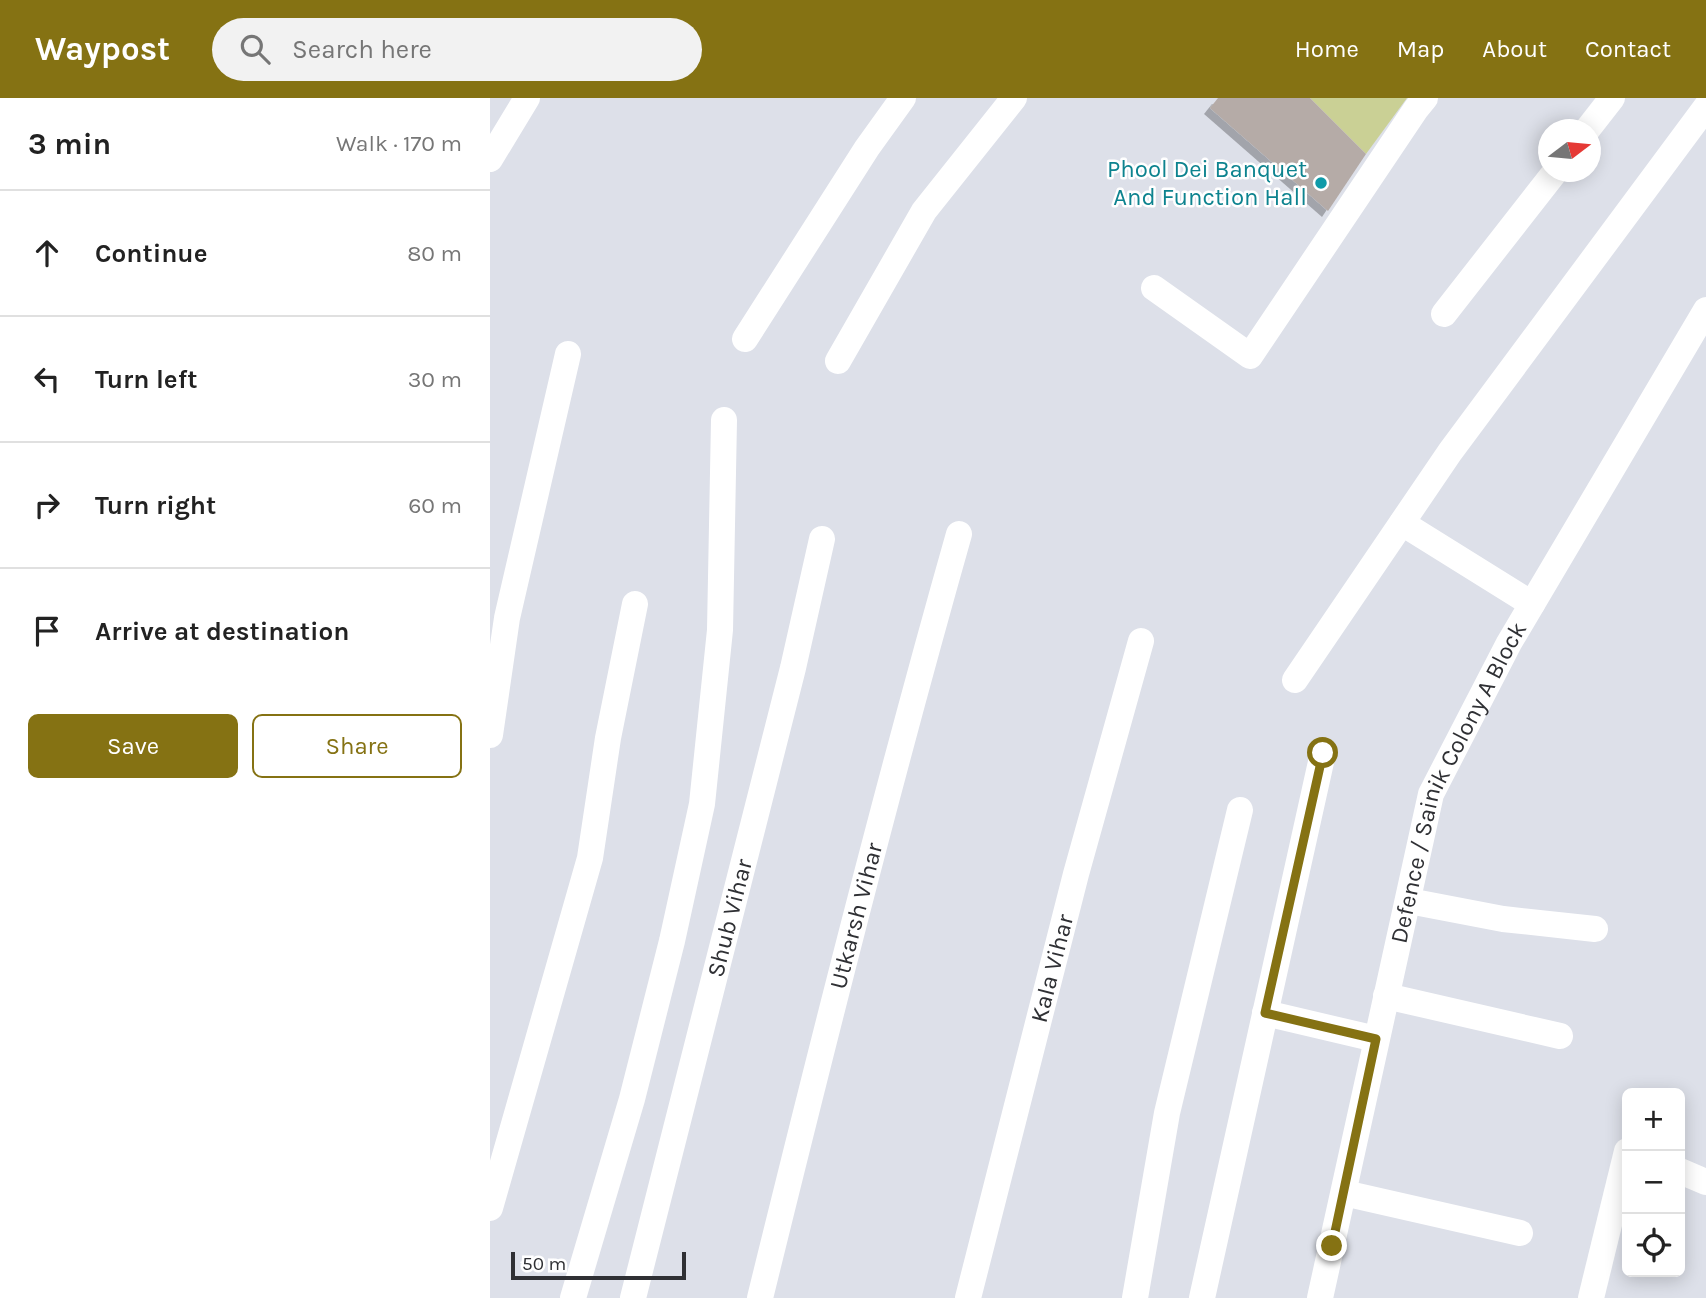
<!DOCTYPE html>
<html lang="en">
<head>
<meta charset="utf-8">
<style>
  :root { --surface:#fff; --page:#f2f2f2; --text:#222; --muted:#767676; --line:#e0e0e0; --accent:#857213 }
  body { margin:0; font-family:Karla,sans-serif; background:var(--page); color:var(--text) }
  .controls { position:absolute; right:21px; bottom:21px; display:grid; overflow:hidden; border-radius:10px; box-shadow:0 4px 18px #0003 }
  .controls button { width:63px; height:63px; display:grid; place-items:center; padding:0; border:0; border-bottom:2px solid var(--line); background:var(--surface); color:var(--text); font:35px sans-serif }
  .compass { position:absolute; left:1048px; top:21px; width:63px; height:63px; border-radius:50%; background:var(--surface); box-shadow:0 4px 18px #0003; rotate:74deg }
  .scale { position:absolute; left:21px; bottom:18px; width:175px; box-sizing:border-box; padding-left:7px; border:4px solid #2f3034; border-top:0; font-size:19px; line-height:24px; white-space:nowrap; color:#2f3034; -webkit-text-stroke:5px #fff; paint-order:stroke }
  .stop { position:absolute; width:21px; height:21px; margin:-16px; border:5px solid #857213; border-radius:50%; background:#fff }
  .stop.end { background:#857213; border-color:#fff; box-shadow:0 2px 7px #0008 }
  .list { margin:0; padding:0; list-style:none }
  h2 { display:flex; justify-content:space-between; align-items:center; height:91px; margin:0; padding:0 28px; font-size:30px }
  h2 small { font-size:23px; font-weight:400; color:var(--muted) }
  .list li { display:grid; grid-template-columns:46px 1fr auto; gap:21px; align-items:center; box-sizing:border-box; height:126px; padding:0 28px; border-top:2px solid var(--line) }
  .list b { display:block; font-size:26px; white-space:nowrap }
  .list em { font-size:23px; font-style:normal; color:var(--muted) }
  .actions { display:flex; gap:14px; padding:21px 28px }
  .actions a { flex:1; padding:16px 0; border:2px solid var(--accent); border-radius:10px; text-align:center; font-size:24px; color:var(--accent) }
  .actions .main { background:var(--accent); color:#fff }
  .icon { flex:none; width:38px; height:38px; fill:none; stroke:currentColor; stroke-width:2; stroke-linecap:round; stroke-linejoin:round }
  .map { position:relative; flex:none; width:1216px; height:1200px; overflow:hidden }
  header { display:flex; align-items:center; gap:42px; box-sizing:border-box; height:98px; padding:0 35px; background:var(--accent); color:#fff }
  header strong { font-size:33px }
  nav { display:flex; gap:38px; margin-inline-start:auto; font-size:24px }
  .search { width:490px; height:63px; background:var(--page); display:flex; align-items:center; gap:18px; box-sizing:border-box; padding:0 24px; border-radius:38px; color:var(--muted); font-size:26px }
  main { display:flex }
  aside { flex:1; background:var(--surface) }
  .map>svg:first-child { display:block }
  .green { fill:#cad095 }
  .building { fill:#b5aba7; filter:url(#shadow) }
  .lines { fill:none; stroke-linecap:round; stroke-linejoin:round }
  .minor { stroke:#fff; stroke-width:26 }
  .route { stroke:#857213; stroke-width:9 }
  .culture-dot { fill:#0f9aa8; stroke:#fff; stroke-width:2.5 }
  .labels { text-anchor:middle; stroke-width:5; stroke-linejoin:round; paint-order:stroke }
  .culture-label { font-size:24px; fill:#0d838f; stroke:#fff; text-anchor:end }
  .street-label { font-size:24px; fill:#2f3034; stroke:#fff }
</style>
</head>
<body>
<header>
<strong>Waypost</strong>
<div class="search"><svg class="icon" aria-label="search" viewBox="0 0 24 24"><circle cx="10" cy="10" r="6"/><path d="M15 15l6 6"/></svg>Search here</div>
<nav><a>Home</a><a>Map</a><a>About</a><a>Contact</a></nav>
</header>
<main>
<aside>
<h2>3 min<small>Walk · 170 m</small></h2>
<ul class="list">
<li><svg class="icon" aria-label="ahead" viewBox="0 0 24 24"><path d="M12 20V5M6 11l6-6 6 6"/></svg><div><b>Continue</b></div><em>80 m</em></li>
<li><svg class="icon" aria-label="left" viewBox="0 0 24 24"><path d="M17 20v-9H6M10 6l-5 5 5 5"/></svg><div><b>Turn left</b></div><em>30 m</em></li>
<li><svg class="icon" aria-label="right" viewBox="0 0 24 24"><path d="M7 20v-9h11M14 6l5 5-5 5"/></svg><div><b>Turn right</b></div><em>60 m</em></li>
<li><svg class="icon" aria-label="arrive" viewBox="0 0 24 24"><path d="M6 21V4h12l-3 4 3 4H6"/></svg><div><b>Arrive at destination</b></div></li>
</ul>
<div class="actions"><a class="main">Save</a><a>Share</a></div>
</aside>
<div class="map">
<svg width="1216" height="1200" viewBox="0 0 1216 1200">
  <defs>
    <filter id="shadow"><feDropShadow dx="-6" dy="6" stdDeviation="0" flood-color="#0004"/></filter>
  </defs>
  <rect width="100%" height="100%" fill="#dde0e9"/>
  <polygon class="green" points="820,0 917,0 876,56"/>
  <polygon class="building" points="728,0 820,0 876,56 838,113 720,10"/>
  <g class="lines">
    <g class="minor">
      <polyline points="1097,32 1122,0"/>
      <polyline points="0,61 37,0"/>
      <polyline points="664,190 760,258 926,11 935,0"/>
      <polyline points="954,216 1065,74"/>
      <polyline points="255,241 377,50 413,0"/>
      <polyline points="348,263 434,113 524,0"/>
      <polyline points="912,425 1042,506"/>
      <polyline points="805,582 960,354 1216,9"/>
      <polyline points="0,637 17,520 78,256"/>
      <polyline points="919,803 1013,821 1105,831"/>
      <polyline points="896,898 1070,938"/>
      <polyline points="775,915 886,941"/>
      <polyline points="1190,1073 1216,1084"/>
      <polyline points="854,1095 1030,1135"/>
      <polyline points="0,1110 100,760 118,640 145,506"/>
      <polyline points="83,1200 142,1001 182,843 212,706 230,532 234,322"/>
      <path id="s1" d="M143 1200 303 570 332 441"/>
      <path id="s2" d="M270 1200C333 944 397 690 469 436"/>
      <path id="s3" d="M478 1200 586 776 651 543"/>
      <polyline points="645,1200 677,1015 750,712"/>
      <polyline points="712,1200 833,655"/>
      <path id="s4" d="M830 1200 941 696 1019 545 1216 212"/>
      <polyline points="1101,1200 1137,1053"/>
    </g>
  </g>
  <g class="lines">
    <polyline class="route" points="833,655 775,915 886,941 842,1148"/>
  </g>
  <circle class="culture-dot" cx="831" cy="85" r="7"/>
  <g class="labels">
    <g class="culture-label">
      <text x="817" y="79">Phool Dei Banquet<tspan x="817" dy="28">And Function Hall</tspan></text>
    </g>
    <g class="street-label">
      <text dy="8" stroke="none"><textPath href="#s4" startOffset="536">Defence / Sainik Colony A Block</textPath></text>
      <text dy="8" stroke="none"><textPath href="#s2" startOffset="394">Utkarsh Vihar</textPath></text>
      <text dy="8" stroke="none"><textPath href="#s1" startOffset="392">Shub Vihar</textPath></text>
      <text dy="8" stroke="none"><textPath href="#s3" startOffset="340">Kala Vihar</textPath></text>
    </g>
  </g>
</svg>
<div class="controls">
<button>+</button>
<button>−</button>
<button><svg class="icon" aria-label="locate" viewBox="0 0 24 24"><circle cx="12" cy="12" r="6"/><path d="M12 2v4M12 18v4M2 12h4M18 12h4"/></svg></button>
</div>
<svg class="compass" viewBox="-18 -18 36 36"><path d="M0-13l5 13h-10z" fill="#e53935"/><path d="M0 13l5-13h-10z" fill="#767676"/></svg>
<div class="scale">50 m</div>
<div class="stop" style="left:833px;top:655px"></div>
<div class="stop end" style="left:842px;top:1148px"></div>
</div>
</main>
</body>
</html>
